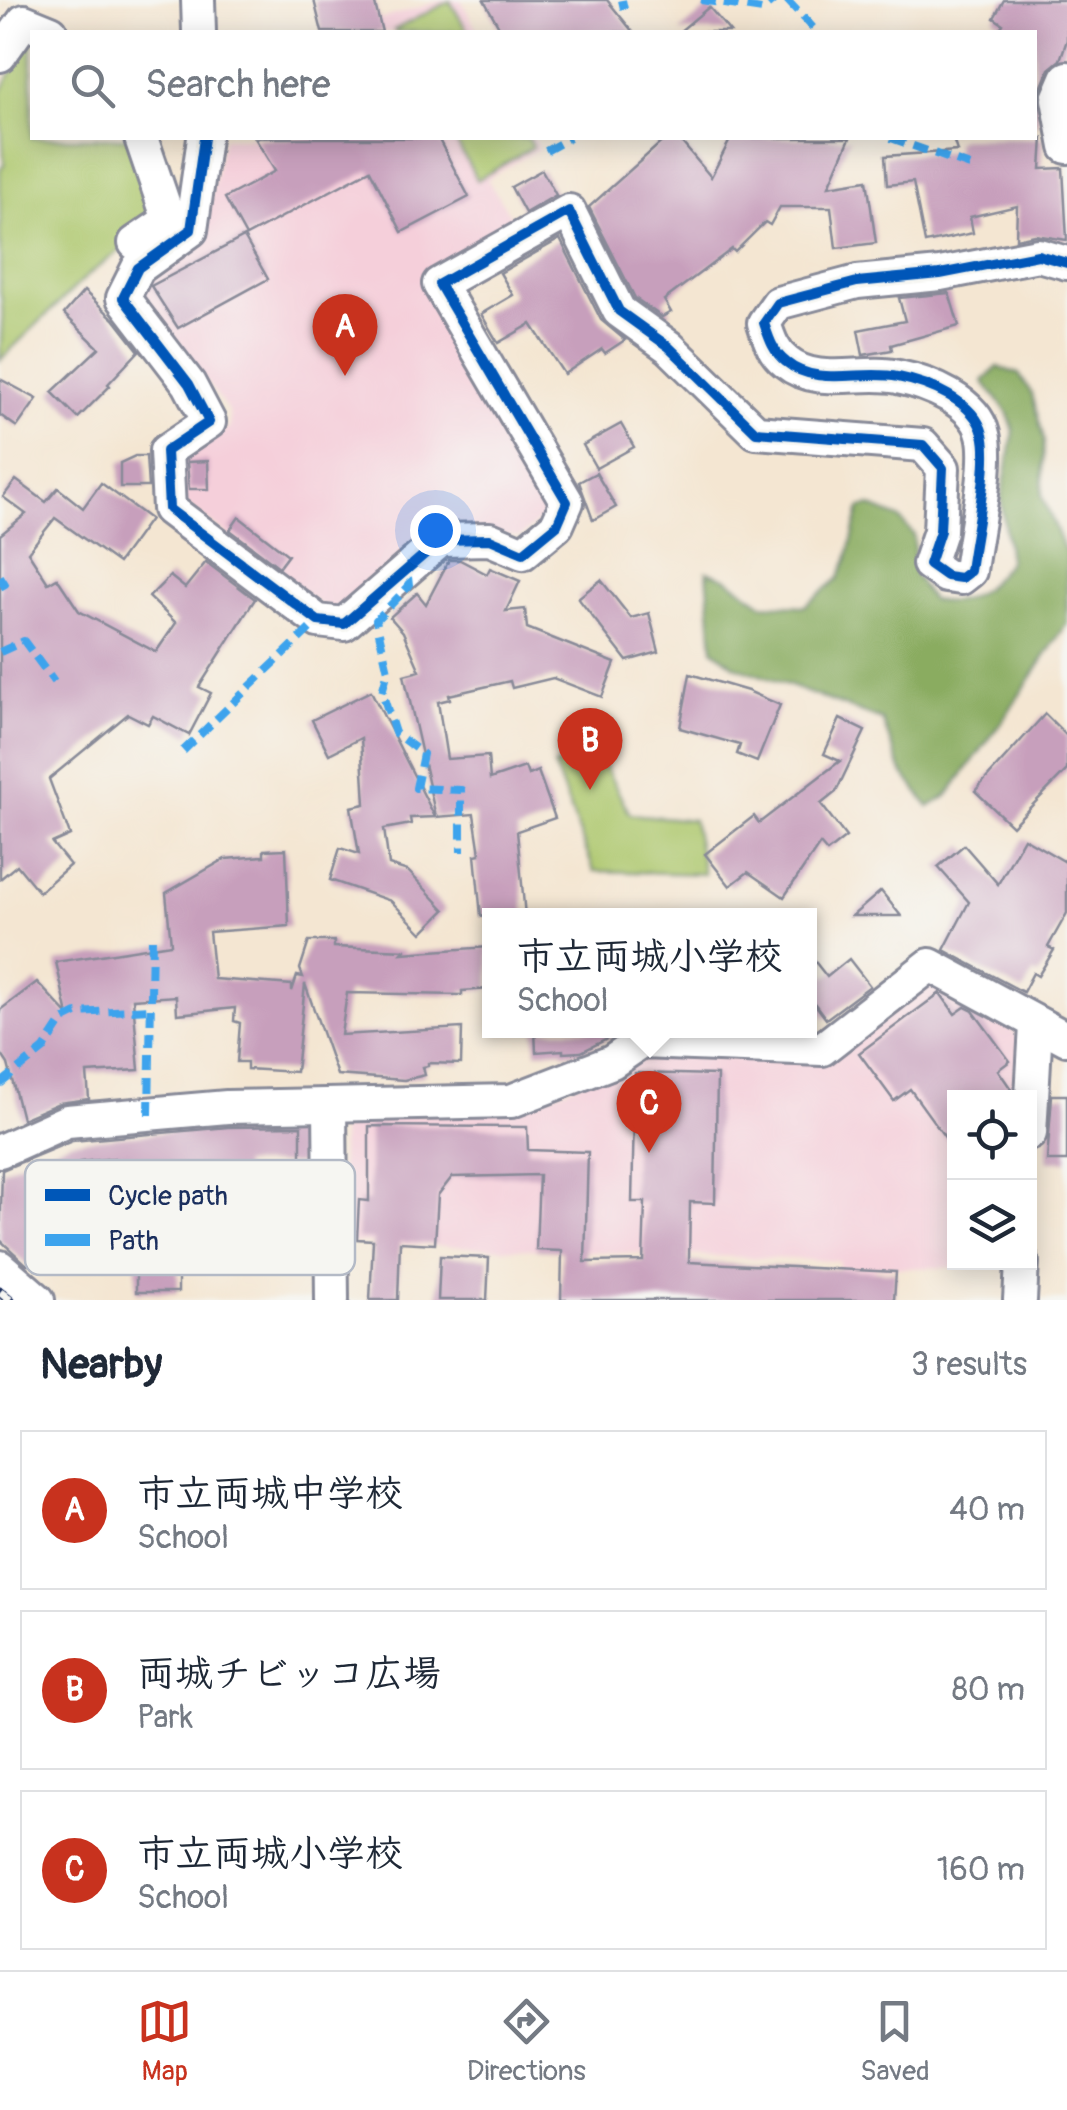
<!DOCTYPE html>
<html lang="en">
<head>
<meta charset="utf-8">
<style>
  :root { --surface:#fff; --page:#f2f2f3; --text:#1f2937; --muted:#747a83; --line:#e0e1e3; --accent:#c8321e }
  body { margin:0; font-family:Pangolin,"Klee One",sans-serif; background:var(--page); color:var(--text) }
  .controls { position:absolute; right:30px; bottom:30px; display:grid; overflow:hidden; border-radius:0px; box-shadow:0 5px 25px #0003 }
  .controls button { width:90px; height:90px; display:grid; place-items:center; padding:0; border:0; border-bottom:2px solid var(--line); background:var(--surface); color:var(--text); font:50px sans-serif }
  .you { position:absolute; left:435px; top:530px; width:35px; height:35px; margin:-25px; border:8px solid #fff; border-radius:50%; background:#1a73e8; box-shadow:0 0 0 15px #1a73e833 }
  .badge { display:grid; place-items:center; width:65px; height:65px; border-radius:50%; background:var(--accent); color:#fff; font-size:32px; font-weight:700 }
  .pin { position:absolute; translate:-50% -82px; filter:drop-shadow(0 2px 5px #0008) }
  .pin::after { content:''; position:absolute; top:52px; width:35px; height:30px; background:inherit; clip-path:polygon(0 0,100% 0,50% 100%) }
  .popup { position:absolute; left:482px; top:908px; width:335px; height:130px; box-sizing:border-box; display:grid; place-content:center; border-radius:0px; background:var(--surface); filter:drop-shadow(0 2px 8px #0005); font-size:32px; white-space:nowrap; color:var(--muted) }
  .popup b { font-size:38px; color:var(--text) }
  .popup::after { content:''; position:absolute; left:50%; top:100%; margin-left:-20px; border:20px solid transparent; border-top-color:var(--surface) }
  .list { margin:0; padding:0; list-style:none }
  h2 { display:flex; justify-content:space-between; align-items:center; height:130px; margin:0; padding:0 40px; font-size:42px }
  h2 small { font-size:32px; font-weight:400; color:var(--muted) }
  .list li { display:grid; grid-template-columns:65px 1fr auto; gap:30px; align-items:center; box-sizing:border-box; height:160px; margin:0 20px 20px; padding:0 20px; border:2px solid var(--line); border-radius:0px }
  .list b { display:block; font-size:38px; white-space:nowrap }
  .list p { margin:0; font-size:32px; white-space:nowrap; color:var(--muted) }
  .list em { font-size:32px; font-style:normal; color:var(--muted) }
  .icon { flex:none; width:55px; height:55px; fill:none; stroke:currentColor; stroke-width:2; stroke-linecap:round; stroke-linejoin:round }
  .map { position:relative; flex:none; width:1067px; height:1300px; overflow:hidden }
  .search { position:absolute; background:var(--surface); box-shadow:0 5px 25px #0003; left:30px; right:30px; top:30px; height:110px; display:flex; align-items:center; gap:25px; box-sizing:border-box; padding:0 35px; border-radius:0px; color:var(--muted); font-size:38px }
  .sheet { height:670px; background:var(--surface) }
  nav { display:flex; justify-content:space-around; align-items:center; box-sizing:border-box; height:140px; border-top:2px solid var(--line); background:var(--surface); font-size:28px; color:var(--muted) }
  nav a { display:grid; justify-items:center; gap:5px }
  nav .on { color:var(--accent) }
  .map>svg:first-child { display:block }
  .built { fill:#f5cfda }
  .green { fill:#adc76d; stroke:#647b66; stroke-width:2.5 }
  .forest { fill:#8aac60; stroke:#526e5f; stroke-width:2.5 }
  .building { fill:#c79fbc }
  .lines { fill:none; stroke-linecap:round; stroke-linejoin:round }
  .minor-casing { stroke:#888a98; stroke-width:38 }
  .minor { stroke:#fff; stroke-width:32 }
  .rail-casing { stroke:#1b2f5e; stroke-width:11 }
  .rail { stroke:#f6f6f2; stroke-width:8; stroke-dasharray:22; stroke-linecap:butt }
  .quiet { stroke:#3da3ed; stroke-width:8; stroke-dasharray:15 8; stroke-linecap:butt }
  .cycleway-casing { stroke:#f6f6f2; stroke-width:16 }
  .cycleway { stroke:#0057b8; stroke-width:10 }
  .key { fill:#f6f6f2; stroke:#b4bac6; stroke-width:2.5 }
  .key-label { font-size:28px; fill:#1b2f5e }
</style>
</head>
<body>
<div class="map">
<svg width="1067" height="1300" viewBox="0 0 1067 1300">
  <rect width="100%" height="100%" fill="#f6f6f2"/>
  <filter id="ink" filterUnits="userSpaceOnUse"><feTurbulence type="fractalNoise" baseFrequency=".01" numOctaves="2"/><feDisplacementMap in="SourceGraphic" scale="20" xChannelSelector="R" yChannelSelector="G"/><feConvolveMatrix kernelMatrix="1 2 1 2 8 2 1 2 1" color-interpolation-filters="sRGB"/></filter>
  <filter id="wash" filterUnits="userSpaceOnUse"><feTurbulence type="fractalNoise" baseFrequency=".0048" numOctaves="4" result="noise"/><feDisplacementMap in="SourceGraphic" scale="40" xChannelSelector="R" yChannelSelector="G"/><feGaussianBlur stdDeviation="2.25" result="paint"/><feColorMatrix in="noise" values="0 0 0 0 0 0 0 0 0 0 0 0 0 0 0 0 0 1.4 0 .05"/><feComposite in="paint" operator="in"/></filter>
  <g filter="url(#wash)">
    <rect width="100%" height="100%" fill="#f4e6d2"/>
    <g class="built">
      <polygon points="444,0 461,0 478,32 339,32"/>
      <polygon points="223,138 533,138 539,149 487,179 519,229 429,274 561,502 520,537 451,530 348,612 329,611 179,499 178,455 230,427 229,412 175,339 139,308 144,275 206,222"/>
      <polygon points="937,980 1006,1022 1020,1040 1019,1097 954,1098 954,1262 1014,1263 1014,1267 875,1268 874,1300 839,1300 839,1261 340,1242 341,1129 353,1117 515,1111 645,1054 814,1061"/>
    </g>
    <g class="green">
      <polygon points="450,1 468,32 395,32 394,30"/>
      <path d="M28 40 32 41V138H136L164 217 88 275 0 360C0 338 5 312 0 291V168L4 165 0 94Z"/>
      <polygon points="454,138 528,138 533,147 477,180"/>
      <polygon points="596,750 630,814 693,820 704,874 594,871 554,766"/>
    </g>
    <path class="forest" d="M998 367 1019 374 1032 394 1044 440 1042 496 1067 555V623L1001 723 947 796 929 807 901 770 882 720 735 666 713 649 707 571 726 578 763 604 805 606 838 579 847 560 860 508 870 506 899 518 914 535 915 576 931 600C970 607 986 590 1009 561L1001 498 1014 431 1007 412 983 381Z"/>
    <g id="blocks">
      <g class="building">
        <polygon points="314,0 374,0 382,32 322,32"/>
        <polygon points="484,0 607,0 633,32 502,32"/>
        <polygon points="1004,0 1067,0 1067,40 1060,60 1049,69 1040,91 1038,124 1034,123 1034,32 998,32 1003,24 994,18"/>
        <polygon points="709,7 730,32 679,32"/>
        <polygon points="255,138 438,138 469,197 402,232 370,170 246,236 225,198 275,171"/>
        <polygon points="666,138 678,138 711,177 731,138 850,138 829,186 867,180 876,243 836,248 831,207 780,207 770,225 765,222 735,252 732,249 664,300 671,312 662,317 635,298 589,207"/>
        <polygon points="959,138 1043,138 1041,169 1063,168 1067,240 1035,235 1016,239 1017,206 970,217 973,233 925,243 913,182 887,185 885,156 957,151 954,142 959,140"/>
        <polygon points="542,170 556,195 525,213 511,187"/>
        <polygon points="244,237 268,279 178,328 151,286"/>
        <polygon points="560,239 601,320 625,340 605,353 602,349 564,374 531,324 498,343 481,314 513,295 500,273"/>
        <polygon points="84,291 114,319 139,351 108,384 110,386 78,418 52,392 99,348 64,314"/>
        <polygon points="949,293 959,326 891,345 892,350 863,355 858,330 905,321 899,298"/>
        <polygon points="0,379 37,399 17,427 0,415"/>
        <polygon points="621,424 634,447 596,468 583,445"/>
        <polygon points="135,456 146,456 148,487 120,487 120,463"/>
        <polygon points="208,461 209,489 189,489 187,462"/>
        <polygon points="596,473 616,507 593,520 579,482"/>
        <polygon points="16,480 46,502 58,488 83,508 101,483 150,519 118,563 55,518 28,552 48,583 57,578 79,611 156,652 176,623 149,597 170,576 185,588 206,562 255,599 199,687 211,693 189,735 153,716 148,724 128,714 49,779 70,835 52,843 70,865 39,892 17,865 0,879 0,535 26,514 3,497"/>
        <polygon points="239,517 288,555 279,567 230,530"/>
        <polygon points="449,560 460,560 487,574 490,568 520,581 506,611 525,609 527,628 615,663 602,697 553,678 512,688 510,681 449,695 450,699 438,702 447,759 488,756 490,779 525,767 528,775 538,771 555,818 517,831 525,916 481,916 475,855 480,854 474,814 436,817 404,675 420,671 403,632 390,617 417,593 426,604"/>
        <polygon points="601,580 631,618 649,613 659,652 627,661 578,598"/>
        <polygon points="690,674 748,691 780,705 757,762 737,754 740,745 680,728"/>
        <polygon points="371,691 435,817 410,818 411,824 384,829 389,865 408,871 445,910 422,933 391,901 330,880 340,848 359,854 351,807 365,804 361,738 329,754 312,720"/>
        <polygon points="1045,714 1067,736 1067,770 1012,826 975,791"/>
        <polygon points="840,719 865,731 836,792 821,804 846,837 827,852 820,844 784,897 748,872 730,886 705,854 754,816 759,823 840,761 824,754"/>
        <polygon points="1024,838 1067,863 1067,913 1048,947 1054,950 1038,976 1033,973 1023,992 944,950 969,902 938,867 964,845 998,884"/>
        <polygon points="286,849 289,926 209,932 214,979 292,985 292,991 297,976 303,977 300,969 309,941 334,941 334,947 405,950 402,953 489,947 489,989 462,991 462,995 347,993 341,1035 462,1028 461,1064 428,1063 428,1066 423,1067 425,1075 404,1080 337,1075 305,984 296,1072 247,1069 247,1062 237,1062 240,1023 234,1021 235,1008 177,1014 176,996 133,999 139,1070 87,1073 89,1099 59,1103 22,1119 8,1064 0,1052 0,1010 37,982 68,1015 56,962 171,944 166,893 225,859 264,856 264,850"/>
        <polygon points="881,891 901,916 852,916"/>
        <polygon points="809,954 827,977 849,959 870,986 826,1019 809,996"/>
        <polygon points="940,993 955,1014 965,1007 973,1011 1010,1061 998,1070 1011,1089 999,1098 954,1098 954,1150 910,1089 894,1101 859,1053"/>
        <polygon points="535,1030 617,1030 617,1034 581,1052 563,1053 563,1050 536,1052"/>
        <polygon points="635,1073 717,1075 715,1203 690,1202 689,1262 896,1272 894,1300 561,1300 562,1251 536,1250 539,1175 452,1177 438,1195 435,1244 400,1242 398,1300 370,1300 373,1240 357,1239 359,1200 369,1201 369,1126 527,1127 528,1150 588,1152 585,1262 643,1261 645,1202 632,1202"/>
        <polygon points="1052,1095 1067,1095 1067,1161 1047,1161"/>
        <polygon points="301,1126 301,1164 243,1164 241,1224 178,1221 178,1292 136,1292 136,1254 139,1254 135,1162 116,1163 114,1158 80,1162 80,1241 55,1241 55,1263 26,1264 0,1240 2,1170 72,1141 228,1127"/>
        <polygon points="440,1256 489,1258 487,1300 438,1300"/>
      </g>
    </g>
  </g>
  <g filter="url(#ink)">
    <use href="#blocks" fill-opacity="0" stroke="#888a98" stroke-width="2.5"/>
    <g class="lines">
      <defs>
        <g id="minor">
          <polyline points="198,0 199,32"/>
          <polyline points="0,55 24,21 51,32"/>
          <polyline points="1067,78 1058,99 1067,147"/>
          <path d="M204 138 191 230 138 268 123 298 189 384 209 422 166 451 169 509 318 621 344 624 441 540 490 539 523 553 557 525 567 502 439 284 569 211 619 311 669 347 756 432 923 445 943 468 940 531 929 564 946 576 961 578 970 571C974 537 991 464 983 434 975 401 928 383 898 377 863 369 817 388 786 362 773 352 769 338 764 323L778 303 857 282 940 274 1038 255 1067 263"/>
          <polyline points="135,243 169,220 141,138"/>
          <polyline points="330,1106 332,1300"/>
          <polyline points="1030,1133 1036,1025"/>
          <polyline points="0,1151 67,1121 227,1107 511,1101 612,1062 641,1042 822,1049 930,965 1067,1039"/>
          <polyline points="0,1267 38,1300"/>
          <polyline points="1020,1300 1022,1262"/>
        </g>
      </defs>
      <use href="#minor" class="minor-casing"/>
      <use href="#minor" class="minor"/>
      <defs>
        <polyline id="rail" points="0,1292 10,1300"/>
      </defs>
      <use href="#rail" class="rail-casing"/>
      <use href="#rail" class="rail"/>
      <g class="quiet">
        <polyline points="622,0 624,9"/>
        <polyline points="701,0 762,10 774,0"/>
        <polyline points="787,0 817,32"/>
        <polyline points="891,138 970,166"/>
        <polyline points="546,151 570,138"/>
        <polyline points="0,576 5,584 0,587"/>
        <polyline points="408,577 409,586 376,620 388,671 382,692 395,733 423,754 416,788 461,790 461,852"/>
        <polyline points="0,652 24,641 54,682"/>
        <polyline points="183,751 318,621"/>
        <polyline points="0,1084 44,1049 63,1020 77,1013 151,1009"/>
        <polyline points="149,1115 152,936"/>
      </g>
      <defs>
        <path id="cycleway" d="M204 138 191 230 138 268 123 298 189 384 209 422 166 451 169 509 318 621 344 624 441 540 490 539 523 553 557 525 567 502 439 284 569 211 619 311 669 347 756 432 923 445 943 468 940 531 929 564 946 576 961 578 970 571C974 537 991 464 983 434 975 401 928 383 898 377 863 369 817 388 786 362 773 352 769 338 764 323L778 303 857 282 940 274 1038 255 1067 263"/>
      </defs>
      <use href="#cycleway" class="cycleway-casing"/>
      <use href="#cycleway" class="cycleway"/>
    </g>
  </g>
  <rect x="25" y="1160" width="330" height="115" rx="15" class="key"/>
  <rect x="45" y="1189" width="45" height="12" fill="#0057b8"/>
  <rect x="45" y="1234" width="45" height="12" fill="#3da3ed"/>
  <g class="key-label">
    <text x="108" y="1205">Cycle path</text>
    <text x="108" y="1250">Path</text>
  </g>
</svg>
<div class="controls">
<button><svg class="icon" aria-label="locate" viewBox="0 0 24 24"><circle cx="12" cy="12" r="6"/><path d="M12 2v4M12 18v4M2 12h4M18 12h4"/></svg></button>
<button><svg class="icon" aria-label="layers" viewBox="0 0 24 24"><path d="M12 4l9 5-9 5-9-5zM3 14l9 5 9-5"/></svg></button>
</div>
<div class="you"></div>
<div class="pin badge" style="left:345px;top:376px">A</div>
<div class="pin badge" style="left:590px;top:790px">B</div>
<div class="pin badge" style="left:649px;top:1153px">C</div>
<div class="popup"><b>市立両城小学校</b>School</div>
<div class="search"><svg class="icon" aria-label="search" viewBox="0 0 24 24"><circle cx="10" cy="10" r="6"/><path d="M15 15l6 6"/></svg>Search here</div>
</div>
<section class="sheet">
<h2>Nearby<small>3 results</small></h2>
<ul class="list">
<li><span class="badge">A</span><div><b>市立両城中学校</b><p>School</p></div><em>40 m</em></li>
<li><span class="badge">B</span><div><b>両城チビッコ広場</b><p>Park</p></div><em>80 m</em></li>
<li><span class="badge">C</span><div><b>市立両城小学校</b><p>School</p></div><em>160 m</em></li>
</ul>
</section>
<nav>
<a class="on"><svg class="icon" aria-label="map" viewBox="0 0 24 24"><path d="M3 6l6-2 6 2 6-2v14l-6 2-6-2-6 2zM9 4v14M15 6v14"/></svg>Map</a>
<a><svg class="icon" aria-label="directions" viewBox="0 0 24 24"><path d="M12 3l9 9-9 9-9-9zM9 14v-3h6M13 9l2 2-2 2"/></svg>Directions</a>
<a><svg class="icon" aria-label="saved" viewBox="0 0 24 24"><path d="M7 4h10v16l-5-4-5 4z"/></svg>Saved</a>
</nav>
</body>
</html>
